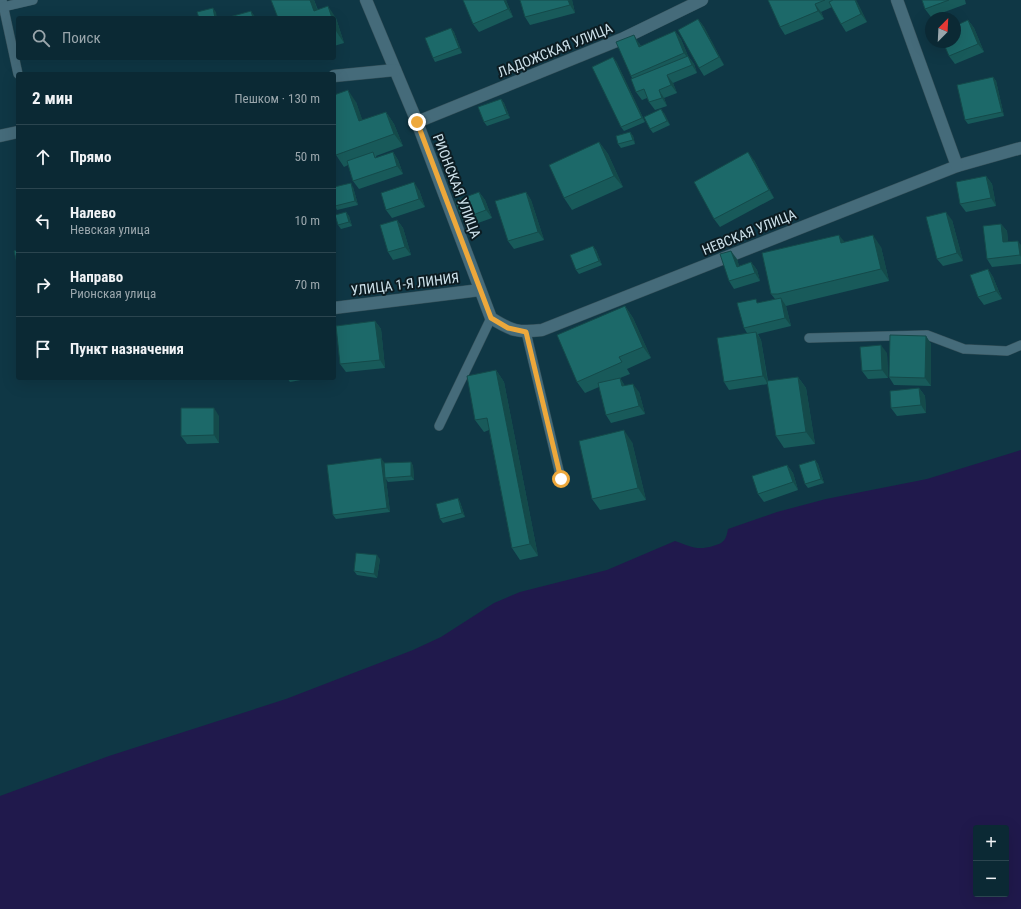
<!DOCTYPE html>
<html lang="ru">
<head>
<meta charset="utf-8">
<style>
  :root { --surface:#0b2934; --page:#193540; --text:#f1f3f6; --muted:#9aa6ac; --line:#2b454f }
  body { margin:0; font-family:"Roboto Condensed",sans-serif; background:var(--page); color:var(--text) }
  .controls { position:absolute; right:12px; bottom:12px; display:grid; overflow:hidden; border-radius:4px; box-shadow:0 4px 16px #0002 }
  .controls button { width:36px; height:36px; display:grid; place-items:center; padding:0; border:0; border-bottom:1px solid var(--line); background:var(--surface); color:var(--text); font:20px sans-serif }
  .compass { position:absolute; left:925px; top:12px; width:36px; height:36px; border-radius:50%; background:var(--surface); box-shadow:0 4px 16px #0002; rotate:24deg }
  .stop { position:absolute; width:12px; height:12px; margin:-9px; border:3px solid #eda83b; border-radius:50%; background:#fff }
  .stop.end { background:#eda83b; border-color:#fff; box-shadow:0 1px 4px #0008 }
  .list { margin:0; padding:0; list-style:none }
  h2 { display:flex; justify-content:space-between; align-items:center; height:52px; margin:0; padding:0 16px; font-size:17px }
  h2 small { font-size:13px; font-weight:400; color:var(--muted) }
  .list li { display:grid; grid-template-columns:26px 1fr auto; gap:12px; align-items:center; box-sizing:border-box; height:64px; padding:0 16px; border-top:1px solid var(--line) }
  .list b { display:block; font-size:15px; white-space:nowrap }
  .list p { margin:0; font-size:13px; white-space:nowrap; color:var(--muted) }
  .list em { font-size:13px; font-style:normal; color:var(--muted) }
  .icon { flex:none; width:22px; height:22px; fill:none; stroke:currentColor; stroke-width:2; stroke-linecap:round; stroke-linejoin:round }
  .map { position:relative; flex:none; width:1021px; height:909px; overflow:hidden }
  .search { position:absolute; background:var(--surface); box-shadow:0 4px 16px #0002; left:16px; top:16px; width:320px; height:44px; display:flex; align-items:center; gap:10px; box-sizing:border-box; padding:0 14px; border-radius:4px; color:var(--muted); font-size:15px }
  .panel { position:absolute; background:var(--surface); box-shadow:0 4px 16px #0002; left:16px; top:72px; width:320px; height:308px; border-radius:4px }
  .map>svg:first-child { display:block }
  .water { fill:#20194c; fill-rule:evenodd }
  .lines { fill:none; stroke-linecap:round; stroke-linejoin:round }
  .lane-casing { stroke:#36515a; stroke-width:10 }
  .street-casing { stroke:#36515a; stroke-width:13 }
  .lane { stroke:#456b7a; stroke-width:9 }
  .street { stroke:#456b7a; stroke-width:12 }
  .wall { fill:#185a5a }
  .shaded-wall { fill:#144a4a }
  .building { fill:#1c6969; stroke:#144a4a }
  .route { stroke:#eda83b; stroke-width:5 }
  .labels { text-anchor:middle; stroke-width:4; stroke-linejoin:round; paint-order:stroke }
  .street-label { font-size:14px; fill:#cde1ea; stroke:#0c1c22 }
</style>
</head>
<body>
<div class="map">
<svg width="1021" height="909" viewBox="0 0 1021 909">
  <rect width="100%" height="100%" fill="#0f3745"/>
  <path class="water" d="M1021 450V909H0V796L109 756 286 699 413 650 441 637 494 603 520 592 607 570 675 541C689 546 697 551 713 546 724 543 726 540 728 529L777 512 826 499 927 479ZM976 828H1006V894H976Z"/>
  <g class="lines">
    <defs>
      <g id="lane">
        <polyline points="2,0 18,74"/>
        <polyline points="3,7 33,0"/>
        <polyline points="526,332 561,479"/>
        <polyline points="809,338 927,335 964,349 1007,351 1021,345"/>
        <polyline points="439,426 491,318"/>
      </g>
      <g id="street">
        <path d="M366 0 417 122 491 318C512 331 518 333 542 330L957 166 1021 148"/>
        <polyline points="897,0 957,166"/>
        <polyline points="334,76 395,70"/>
        <polyline points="417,122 624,38 702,0"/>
        <polyline points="0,136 18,132"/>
        <polyline points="334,308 480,290"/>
      </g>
    </defs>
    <use href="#lane" class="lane-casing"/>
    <use href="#street" class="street-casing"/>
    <use href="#lane" class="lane"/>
    <use href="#street" class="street"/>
  </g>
  <g class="wall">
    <polygon points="271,0 314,0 318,10 336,18 344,43 334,46 334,18"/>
    <polygon points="506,0 513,17 479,32 473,24"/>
    <polygon points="520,0 572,0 575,13 530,25 525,17"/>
    <polygon points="768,0 856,0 867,22 846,32 841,24 832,7 821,12 824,19 785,35 780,27"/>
    <polygon points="922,0 965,0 966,4 931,17 925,9"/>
    <polygon points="698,19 704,27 724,65 704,76 699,68"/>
    <polygon points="968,20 974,28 984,52 955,64 949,56"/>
    <polygon points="451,28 454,32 462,53 435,62 433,58"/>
    <polygon points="675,31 681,39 688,56 694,64 697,73 673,83 677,93 664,98 667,106 655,110 649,102 647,98 642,100 636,92 632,78 631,76 639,43 641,46"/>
    <polygon points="239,58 248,58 240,60"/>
    <polygon points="616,61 645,122 624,131 621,127"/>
    <polygon points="993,77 996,81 1004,116 968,124 965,120"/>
    <polygon points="501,99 504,103 510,118 487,126 484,122"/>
    <polygon points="356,102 362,120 386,112 394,124 403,146 376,156 377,158 393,152 398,160 403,174 359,189 353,181 348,165 344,167 336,155"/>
    <polygon points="664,113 670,125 653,133 650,129"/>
    <polygon points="630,132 633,136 635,144 621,148 618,144"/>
    <polygon points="599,142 608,154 623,187 572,210 564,198"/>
    <polygon points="754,160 774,198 720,227 714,219"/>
    <polygon points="986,176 992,184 996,206 966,212 960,204"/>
    <polygon points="353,187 358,205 337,210 335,206"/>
    <polygon points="419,190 425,207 392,218 386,210"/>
    <polygon points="479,192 485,200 492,218 467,227 462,219"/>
    <polygon points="526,192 531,200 544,240 514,249 508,241"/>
    <polygon points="346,212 349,216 352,226 341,229 338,225"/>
    <polygon points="397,220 403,228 411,255 393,260 388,252"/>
    <polygon points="952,220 963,261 943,266 937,259"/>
    <polygon points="1001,224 1007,231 1008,242 1021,245 1021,264 992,267 987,259"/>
    <polygon points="844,242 881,247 889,281 786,306 791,326 758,334 761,340 768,381 798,377 806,388 815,444 784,448 776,436 768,384 729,390 724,382 747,333 744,328 759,303 775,299 771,294"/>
    <polygon points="593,246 596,250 602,265 579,274 576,270"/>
    <polygon points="737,259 739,266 751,262 757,270 760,281 734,289 729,281"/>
    <polygon points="988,269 993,277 1002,299 984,305 978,297"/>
    <polygon points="625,306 633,318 651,358 627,369 630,374 620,378 625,386 639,392 645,414 611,423 606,415 599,387 585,393 577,382"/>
    <polygon points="375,321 381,329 385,368 346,372 340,364"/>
    <polygon points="926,336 931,344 931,386 894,385 889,377"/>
    <polygon points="887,353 888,378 868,379 862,371"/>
    <polygon points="496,370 504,382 538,556 520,560 512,548 489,430 484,432 475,420"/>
    <polygon points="287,378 311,378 290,382"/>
    <polygon points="919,388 925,396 926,413 897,416 891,408"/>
    <polygon points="219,416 219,443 187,444 181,436"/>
    <polygon points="632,442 646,500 600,510 592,499"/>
    <polygon points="815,460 818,464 824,483 808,488 805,484"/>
    <polygon points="384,462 385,471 411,462 413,466 414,480 388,482 386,479 390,512 336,519 333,515"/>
    <polygon points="787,465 793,473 798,490 764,502 758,494"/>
    <polygon points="458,498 460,502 465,517 443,523 440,519"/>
    <polygon points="380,559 377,578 357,575 354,571"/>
  </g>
  <g class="shaded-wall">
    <polygon points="310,0 314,0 320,18 314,11"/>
    <polygon points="504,0 506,0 513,17 508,9"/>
    <polygon points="568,0 572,0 575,13 570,5"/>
    <polygon points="855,0 856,0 867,22 861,14"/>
    <polygon points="815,4 821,12 824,19 818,11"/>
    <polygon points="328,6 336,18 344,43 336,31 334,25 334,18 332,18"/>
    <polygon points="213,8 216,12 217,18 215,18"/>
    <polygon points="251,11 256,18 253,18"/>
    <polygon points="698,19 704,27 724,65 719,57"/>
    <polygon points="968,20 974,28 984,52 978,44"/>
    <polygon points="451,28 454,32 462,53 459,48"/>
    <polygon points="675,31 681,39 690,61 684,53"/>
    <polygon points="634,35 639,43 644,55 639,47"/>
    <polygon points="688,56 694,64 697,73 692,65"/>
    <polygon points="613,57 616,61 645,122 642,118"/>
    <polygon points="667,75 673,83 677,93 671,85"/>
    <polygon points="993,77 996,81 1004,116 1002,112"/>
    <polygon points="348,90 356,102 367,133 359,121"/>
    <polygon points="659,90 664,98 667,106 662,98"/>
    <polygon points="501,99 504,103 510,118 507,114"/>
    <polygon points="661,109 664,113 670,125 667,121"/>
    <polygon points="386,112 394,124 403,146 394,134"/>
    <polygon points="630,132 633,136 635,144 633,140"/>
    <polygon points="599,142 608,154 623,187 614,176"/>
    <polygon points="393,152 398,160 403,174 397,166"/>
    <polygon points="748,152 754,160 774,198 769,190"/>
    <polygon points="986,176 992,184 996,206 991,198"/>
    <polygon points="414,182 419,190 425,207 419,199"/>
    <polygon points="351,183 353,187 358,205 355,201"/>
    <polygon points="479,192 485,200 492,218 486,210"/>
    <polygon points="526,192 531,200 544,240 538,232"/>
    <polygon points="346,212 349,216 352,226 349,222"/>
    <polygon points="946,212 952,220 963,261 957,253"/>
    <polygon points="397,220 403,228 411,255 405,247"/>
    <polygon points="1001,224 1007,231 1009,250 1003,242"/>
    <polygon points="839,235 848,246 841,243"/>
    <polygon points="873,235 881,247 889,281 881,269"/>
    <polygon points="1018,241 1021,245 1021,257 1020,255"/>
    <polygon points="593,246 596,250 602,265 599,261"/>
    <polygon points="731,251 737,259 742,275 737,267"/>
    <polygon points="751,262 757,270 760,281 755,273"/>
    <polygon points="988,269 993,277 1002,299 996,291"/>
    <polygon points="781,298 786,306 791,326 785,318"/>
    <polygon points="625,306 633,318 651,358 643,347"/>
    <polygon points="375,321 381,329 385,368 380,360"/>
    <polygon points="756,332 761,340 768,384 763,376"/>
    <polygon points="926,336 931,344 931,386 925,378"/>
    <polygon points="881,345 887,353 888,378 882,370"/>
    <polygon points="496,370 504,382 538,556 530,544"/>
    <polygon points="798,377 806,388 815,444 806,432"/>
    <polygon points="620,378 625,386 622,386"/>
    <polygon points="633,384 639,392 645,414 639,406"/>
    <polygon points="919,388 925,396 926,413 921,405"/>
    <polygon points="214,408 219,416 219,443 214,435"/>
    <polygon points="624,430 632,442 646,500 638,488"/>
    <polygon points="381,458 384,462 386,478 385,478 386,479 390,512 387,508"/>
    <polygon points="815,460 818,464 824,483 821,479"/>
    <polygon points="411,462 413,466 414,480 411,476"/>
    <polygon points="787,465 793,473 798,490 793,482"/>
    <polygon points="458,498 460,502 465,517 462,513"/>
    <polygon points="377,555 380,559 377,578 374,574"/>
  </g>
  <g class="building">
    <polygon points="271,0 310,0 314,11 328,6 332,18 278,18"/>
    <polygon points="463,0 504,0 508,9 473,24"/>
    <polygon points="520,0 568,0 570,5 525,17"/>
    <polygon points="768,0 825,0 815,4 818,11 780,27"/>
    <polygon points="833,0 855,0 861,14 841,24 829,2"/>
    <polygon points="922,0 949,0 925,9"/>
    <polygon points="213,8 215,18 199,18 197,12"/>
    <polygon points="251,11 253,18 226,18"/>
    <polygon points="698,19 719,57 699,68 678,30"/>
    <polygon points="968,20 978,44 949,56 943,42 955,42 955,26"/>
    <polygon points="334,25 336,31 334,32"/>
    <polygon points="451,28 459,48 433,58 425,38"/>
    <polygon points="675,31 684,53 631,76 616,42 634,35 639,47"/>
    <polygon points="688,56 692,65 667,75 671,85 659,90 662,98 649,102 644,89 636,92 631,79"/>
    <polygon points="613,57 642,118 621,127 592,67"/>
    <polygon points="993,77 1002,112 965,120 957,85"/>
    <polygon points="348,90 359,121 386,112 394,134 336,155 334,151 334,95"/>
    <polygon points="501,99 507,114 484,122 478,107"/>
    <polygon points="661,109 667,121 650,129 644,117"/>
    <polygon points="630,132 633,140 618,144 616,136"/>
    <polygon points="599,142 614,176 564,198 549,165"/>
    <polygon points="373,152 375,158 393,152 397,166 353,181 347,161"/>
    <polygon points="748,152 769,190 714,219 694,182"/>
    <polygon points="986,176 991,198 960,204 956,182"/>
    <polygon points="414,182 419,199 386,210 381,193"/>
    <polygon points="351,183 355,201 335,206 334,203 334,187"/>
    <polygon points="479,192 486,210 462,219 455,201"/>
    <polygon points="526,192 538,232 508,241 495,201"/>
    <polygon points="346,212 349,222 338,225 335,215"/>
    <polygon points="946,212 957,253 937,259 926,217"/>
    <polygon points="397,220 405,247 388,252 380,225"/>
    <polygon points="1001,224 1003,242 1018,241 1020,255 987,259 983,226"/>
    <polygon points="839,235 841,243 873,235 881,269 778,294 771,294 762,253"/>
    <polygon points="593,246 599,261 576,270 570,255"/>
    <polygon points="18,250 18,267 14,251"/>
    <polygon points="731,251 737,267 751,262 755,273 729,281 720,254"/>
    <polygon points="988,269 996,291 978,297 970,275"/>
    <polygon points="781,298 785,318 744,328 737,303 756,299 757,303"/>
    <polygon points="625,306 643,347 619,357 622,362 577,382 557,335"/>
    <polygon points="375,321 380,360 340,364 336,326"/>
    <polygon points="756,332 763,376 724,382 717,338"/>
    <polygon points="890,335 926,336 925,378 889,377"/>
    <polygon points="881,345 882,370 862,371 860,347"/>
    <polygon points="496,370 530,544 512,548 487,418 475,420 467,376"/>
    <polygon points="798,377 806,432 776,436 767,381"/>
    <polygon points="620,378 622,386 633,384 639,406 606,415 598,383"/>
    <polygon points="919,388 921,405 891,408 890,391"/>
    <polygon points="181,408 214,408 214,435 181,436"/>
    <polygon points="624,430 638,488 592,499 579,441"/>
    <polygon points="381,458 387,508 333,515 327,465"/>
    <polygon points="815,460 821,479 805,484 799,465"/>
    <polygon points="411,462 411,476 385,478 384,463"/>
    <polygon points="787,465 793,482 758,494 752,476"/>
    <polygon points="458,498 462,513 440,519 436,504"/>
    <polygon points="356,553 377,555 374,574 354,571"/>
  </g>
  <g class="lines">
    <polyline class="route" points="417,122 491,318 508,328 526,332 561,479"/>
  </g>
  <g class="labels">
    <g class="street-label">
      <text transform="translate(555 50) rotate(-22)" y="5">ЛАДОЖСКАЯ УЛИЦА</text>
      <text transform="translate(457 186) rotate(69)" y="5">РИОНСКАЯ УЛИЦА</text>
      <text transform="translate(749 232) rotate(-22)" y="5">НЕВСКАЯ УЛИЦА</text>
      <text transform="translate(405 284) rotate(-7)" y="5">УЛИЦА 1-Я ЛИНИЯ</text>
    </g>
  </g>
</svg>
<div class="controls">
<button>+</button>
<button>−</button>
</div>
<svg class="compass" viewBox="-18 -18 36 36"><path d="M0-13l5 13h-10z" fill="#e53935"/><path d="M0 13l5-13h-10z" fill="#9aa6ac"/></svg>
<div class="stop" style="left:561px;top:479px"></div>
<div class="stop end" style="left:417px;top:122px"></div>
<div class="search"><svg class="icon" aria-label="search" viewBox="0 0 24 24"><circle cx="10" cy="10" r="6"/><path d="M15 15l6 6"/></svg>Поиск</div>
<section class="panel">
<h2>2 мин<small>Пешком · 130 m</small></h2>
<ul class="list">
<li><svg class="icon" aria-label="ahead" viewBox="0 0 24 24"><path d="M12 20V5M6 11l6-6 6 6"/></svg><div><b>Прямо</b></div><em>50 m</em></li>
<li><svg class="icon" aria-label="left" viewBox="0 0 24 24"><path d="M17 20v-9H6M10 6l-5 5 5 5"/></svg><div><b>Налево</b><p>Невская улица</p></div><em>10 m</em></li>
<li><svg class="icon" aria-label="right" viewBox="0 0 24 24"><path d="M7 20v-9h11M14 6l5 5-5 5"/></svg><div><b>Направо</b><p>Рионская улица</p></div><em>70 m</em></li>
<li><svg class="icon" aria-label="arrive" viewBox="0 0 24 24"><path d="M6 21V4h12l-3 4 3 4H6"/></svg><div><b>Пункт назначения</b></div></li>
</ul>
</section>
</div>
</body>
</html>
